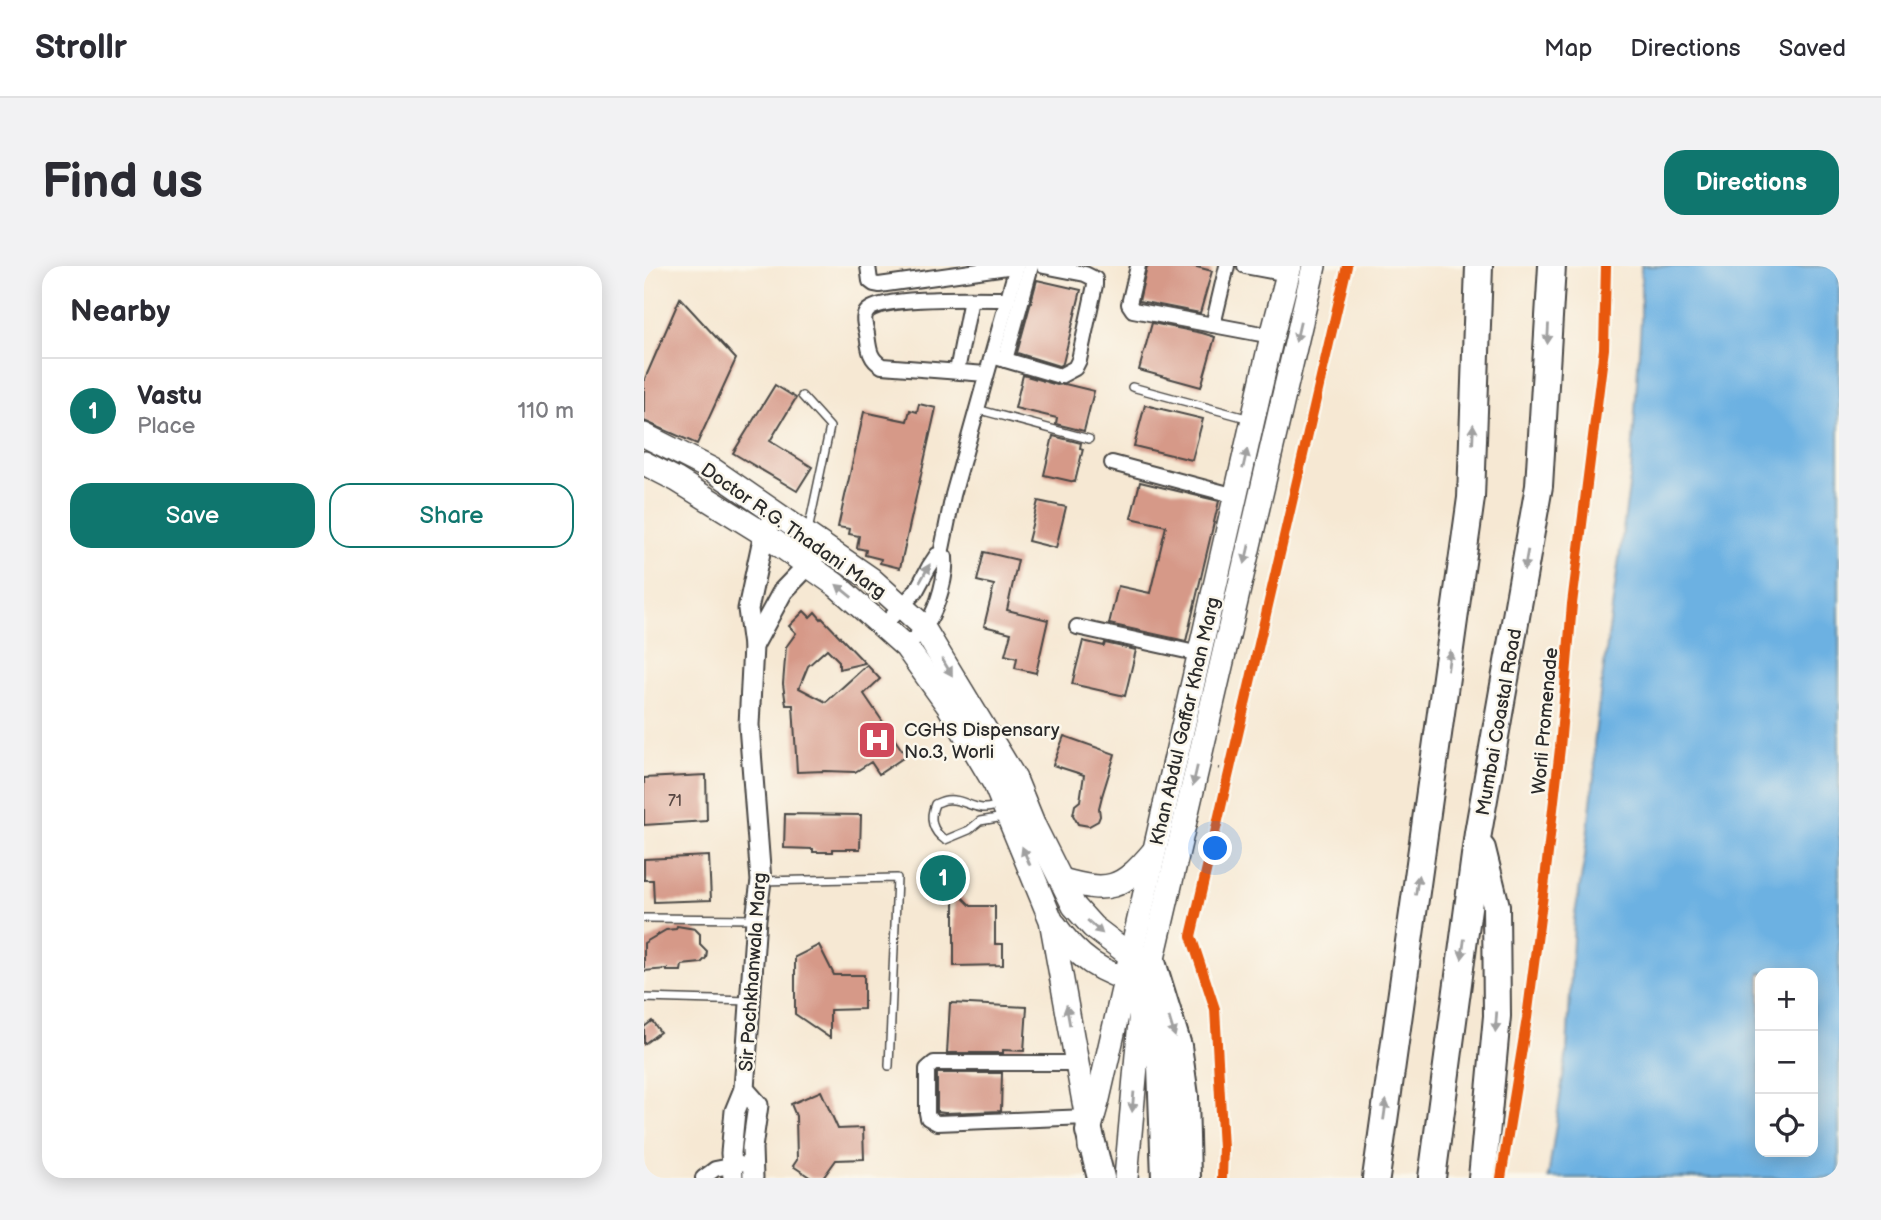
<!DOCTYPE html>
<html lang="en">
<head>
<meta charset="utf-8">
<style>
  :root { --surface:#fff; --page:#f2f2f3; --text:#2b2b33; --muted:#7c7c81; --line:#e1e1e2; --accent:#0f766e }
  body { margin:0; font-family:"Balsamiq Sans",sans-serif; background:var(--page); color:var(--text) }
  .controls { position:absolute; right:21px; bottom:21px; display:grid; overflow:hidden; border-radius:14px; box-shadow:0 4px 18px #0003 }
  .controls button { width:63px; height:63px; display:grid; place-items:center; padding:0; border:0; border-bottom:2px solid var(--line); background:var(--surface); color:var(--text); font:35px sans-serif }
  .you { position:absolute; left:572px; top:583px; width:24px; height:24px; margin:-18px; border:5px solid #fff; border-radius:50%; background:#1a73e8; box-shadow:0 0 0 10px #1a73e833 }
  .badge { display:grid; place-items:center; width:46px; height:46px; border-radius:50%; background:var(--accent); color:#fff; font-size:23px; font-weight:700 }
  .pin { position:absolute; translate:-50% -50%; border:4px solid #fff; box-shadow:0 2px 7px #0006 }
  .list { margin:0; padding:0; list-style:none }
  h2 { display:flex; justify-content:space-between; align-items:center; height:91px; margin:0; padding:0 28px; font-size:30px }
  h2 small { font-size:23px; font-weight:400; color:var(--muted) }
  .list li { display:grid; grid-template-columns:46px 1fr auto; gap:21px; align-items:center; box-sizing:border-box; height:105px; padding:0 28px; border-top:2px solid var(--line) }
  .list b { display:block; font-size:26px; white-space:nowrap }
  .list p { margin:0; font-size:23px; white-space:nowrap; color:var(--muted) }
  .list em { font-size:23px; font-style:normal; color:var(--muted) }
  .actions { display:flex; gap:14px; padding:21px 28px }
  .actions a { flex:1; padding:16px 0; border:2px solid var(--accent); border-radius:21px; text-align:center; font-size:24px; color:var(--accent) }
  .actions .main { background:var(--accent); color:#fff }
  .icon { flex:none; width:38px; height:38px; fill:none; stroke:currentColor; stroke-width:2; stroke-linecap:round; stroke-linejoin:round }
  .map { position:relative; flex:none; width:1195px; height:912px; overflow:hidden; border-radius:21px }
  header { display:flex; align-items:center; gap:42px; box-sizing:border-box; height:98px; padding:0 35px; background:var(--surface); border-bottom:2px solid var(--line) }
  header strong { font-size:33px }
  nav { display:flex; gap:38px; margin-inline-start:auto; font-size:24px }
  .intro { display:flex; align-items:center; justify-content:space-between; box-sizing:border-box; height:168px; padding:0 42px }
  h1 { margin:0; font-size:49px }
  .button { padding:18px 32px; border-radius:21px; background:var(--accent); color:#fff; font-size:24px; font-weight:700 }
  main { display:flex; gap:42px; padding:0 42px }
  aside { flex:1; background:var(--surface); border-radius:21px; box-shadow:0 4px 18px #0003 }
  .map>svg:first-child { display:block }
  .water { fill:#6cb1e2; stroke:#4c6e86; stroke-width:2; fill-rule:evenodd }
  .building { fill:#d69988 }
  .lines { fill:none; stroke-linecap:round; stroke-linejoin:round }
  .lane-casing { stroke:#494744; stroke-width:10 }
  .street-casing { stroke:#494744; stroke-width:18 }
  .secondary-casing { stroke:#494744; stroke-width:23 }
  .primary-casing { stroke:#494744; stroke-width:26 }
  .highway-casing { stroke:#494744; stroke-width:30 }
  .path { stroke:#494744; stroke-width:2.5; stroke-dasharray:2 5; stroke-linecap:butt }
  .lane { stroke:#fff; stroke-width:7 }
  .street { stroke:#fff; stroke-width:14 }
  .secondary { stroke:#fff; stroke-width:19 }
  .primary { stroke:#fff; stroke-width:23 }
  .highway { stroke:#fff; stroke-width:26 }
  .cycleway-casing { stroke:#fbf7ec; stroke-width:15 }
  .cycleway { stroke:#e8590c; stroke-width:10 }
  .oneway { fill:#a0a0a0 }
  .labels { text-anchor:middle; stroke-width:5; stroke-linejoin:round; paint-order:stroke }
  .number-label { font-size:16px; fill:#564642 }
  .street-label { font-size:19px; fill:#2b2b2b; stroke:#fbf7ec }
  .poi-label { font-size:19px; fill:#2b2b2b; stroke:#fbf7ec; text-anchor:start }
</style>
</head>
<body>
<header>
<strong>Strollr</strong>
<nav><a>Map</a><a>Directions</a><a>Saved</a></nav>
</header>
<div class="intro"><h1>Find us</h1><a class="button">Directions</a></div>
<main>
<aside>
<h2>Nearby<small></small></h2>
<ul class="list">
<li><span class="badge">1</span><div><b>Vastu</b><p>Place</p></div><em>110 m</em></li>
</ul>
<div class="actions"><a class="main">Save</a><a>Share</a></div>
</aside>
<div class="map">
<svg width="1195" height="912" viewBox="0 0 1195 912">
  <rect width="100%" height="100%" fill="#fbf7ec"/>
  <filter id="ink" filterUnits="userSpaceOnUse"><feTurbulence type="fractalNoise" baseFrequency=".0143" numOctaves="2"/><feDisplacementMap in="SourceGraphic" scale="14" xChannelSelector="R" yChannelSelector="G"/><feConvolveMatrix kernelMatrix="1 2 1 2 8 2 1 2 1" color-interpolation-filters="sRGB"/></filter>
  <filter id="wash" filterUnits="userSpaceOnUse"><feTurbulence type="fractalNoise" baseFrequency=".00686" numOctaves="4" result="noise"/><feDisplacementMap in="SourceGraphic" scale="28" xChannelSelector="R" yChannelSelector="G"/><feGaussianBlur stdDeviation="1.57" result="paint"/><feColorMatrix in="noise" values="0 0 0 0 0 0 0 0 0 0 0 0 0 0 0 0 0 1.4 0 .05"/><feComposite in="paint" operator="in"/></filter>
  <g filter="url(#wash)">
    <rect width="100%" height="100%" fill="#f6e8d3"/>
    <path class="water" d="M997 0H1195V912H904L923 785 930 654 941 590 951 502 950 478 955 436 987 206 997 55ZM1116 707H1169V886H1116Z"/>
    <g id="blocks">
      <g class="building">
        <polygon points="503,0 549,0 568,5 556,47 495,35"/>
        <polygon points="393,14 437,24 419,97 415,100 373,87"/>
        <polygon points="36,32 92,93 53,178 0,155 0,115"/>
        <polygon points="508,57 558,67 571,71 557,121 495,104"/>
        <polygon points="379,109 413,119 421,118 450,125 440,165 412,158 413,152 371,142"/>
        <polygon points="131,119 152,132 126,175 168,201 153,225 89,187"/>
        <polygon points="275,138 292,142 256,302 236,297 237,293 221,289 222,284 213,282 215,270 205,268 206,263 194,261 220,146 263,155 266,144 273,146"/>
        <polygon points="501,139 559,153 548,194 490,180"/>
        <polygon points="409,170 437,177 436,182 439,183 431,216 400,209"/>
        <polygon points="496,216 575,235 542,375 465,358 474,320 506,327 522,260 487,252"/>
        <polygon points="394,235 422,241 412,282 384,275"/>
        <polygon points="340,286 374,294 363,344 404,354 392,407 371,402 373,392 361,389 367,367 340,360 350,319 333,315"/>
        <polygon points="160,345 166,351 171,346 177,353 178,352 221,397 195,403 195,395 183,383 164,400 155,422 182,436 223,399 236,413 220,428 262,490 235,508 227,496 211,506 181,505 153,506 149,439 142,439 139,418 142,381 152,367 145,360"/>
        <polygon points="439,375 460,380 461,377 492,384 481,430 428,418"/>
        <polygon points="420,470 471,488 458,530 455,542 456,550 454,555 445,560 434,558 429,549 431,539 436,535 440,509 409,499"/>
        <polygon points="62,509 63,555 0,559 0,512"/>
        <polygon points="141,548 217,549 216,583 189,583 189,586 169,586 169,583 140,582"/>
        <polygon points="65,590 67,634 10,636 9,614 0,614 0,593"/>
        <polygon points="290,594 321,606 311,624 327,640 351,640 351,678 359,678 359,699 310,700 310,626 286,633 278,602"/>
        <polygon points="33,660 51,663 56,668 56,678 63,685 62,692 57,697 38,699 37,705 23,705 23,703 0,705 0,677 22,664 32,663"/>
        <polygon points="175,679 190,709 220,709 220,743 186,744 186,772 151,748 151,691"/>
        <polygon points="306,737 383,741 380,785 359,784 359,787 303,787"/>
        <polygon points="8,755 16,766 0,778 0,761"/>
        <polygon points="293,807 358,807 357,845 301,847 293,846"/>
        <polygon points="177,825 194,863 219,862 220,893 192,894 179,912 167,912 149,900 153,894 152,850 147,838"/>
      </g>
    </g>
  </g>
  <g filter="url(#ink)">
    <use href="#blocks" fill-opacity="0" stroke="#494744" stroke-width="2"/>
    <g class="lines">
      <defs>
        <g id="lane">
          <polyline points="488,121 606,153"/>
          <polyline points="158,130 186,161 164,265"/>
          <polyline points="332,143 445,173"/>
          <path d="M356 538C332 550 322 531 302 534 301 534 292 537 291 538 285 552 288 565 301 574L325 564 336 555 360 551"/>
          <polyline points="117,615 253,612 245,800"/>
          <polyline points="0,652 111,653"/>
          <polyline points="0,732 106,735"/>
        </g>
        <g id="street">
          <polyline points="224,0 226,15 230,18 235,19 370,0"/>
          <polyline points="494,0 485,38 489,44 628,70"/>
          <polyline points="601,0 644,8"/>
          <polyline points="569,59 583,0"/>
          <polyline points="348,90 416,110 431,102 435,94 451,19 451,13 441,8 400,0"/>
          <polyline points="361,94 387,0"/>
          <polyline points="313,105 327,33"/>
          <path d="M342 108 238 100C225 93 225 82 223 68 222 62 218 53 222 47 231 29 342 33 364 33"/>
          <polyline points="468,197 592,230"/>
          <polyline points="297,288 309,229 373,0"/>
          <path d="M239 360 272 325 285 301 293 289 297 288 301 291C303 309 294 340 284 356 279 365 269 373 262 381"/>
          <polyline points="433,361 556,388"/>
          <polyline points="433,797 290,797 283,803 283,847 284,852 293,857 443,851"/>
          <polyline points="59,912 71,903 96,898"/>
        </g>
        <g id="secondary">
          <polyline points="109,380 139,325 164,299 171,289"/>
          <polyline points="100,823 112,653 117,615 105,459 109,380 104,343 120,268 127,257"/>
          <polyline points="89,912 87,887 91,845 100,823 114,839 108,882 109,912"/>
        </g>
        <g id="primary">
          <polyline points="0,169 69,204 227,313 277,358 371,513 391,562 430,640 449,661 487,690 498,693"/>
          <polyline points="0,197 33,214 120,268 192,319 262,381 305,441 351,518 407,654 444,858"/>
          <path d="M418 614C465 627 477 624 509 586"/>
          <path d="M411 659C434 692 456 707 496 717"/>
          <polyline points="446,881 445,865 454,833 628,70 646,0"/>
          <polyline points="482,912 497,744 670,0"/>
        </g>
        <g id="highway">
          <polyline points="838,583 852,640 853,750 838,912"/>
          <polyline points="508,696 534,780 541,830 543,912"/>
          <polyline points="497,744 517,800 521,912"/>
          <polyline points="445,865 457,912"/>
          <polyline points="732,912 827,232 835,0"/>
          <polyline points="788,912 834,567 895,220 908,0"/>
        </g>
      </defs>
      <use href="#lane" class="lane-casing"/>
      <use href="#street" class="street-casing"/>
      <use href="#secondary" class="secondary-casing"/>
      <use href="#primary" class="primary-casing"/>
      <use href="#highway" class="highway-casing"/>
      <polyline class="path" points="574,502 586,505"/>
      <use href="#lane" class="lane"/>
      <use href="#street" class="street"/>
      <use href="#secondary" class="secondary"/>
      <use href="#primary" class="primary"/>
      <use href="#highway" class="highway"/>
      <defs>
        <g id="cycleway">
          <polyline points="578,912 579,882 571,743 547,670 703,0"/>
          <polyline points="857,912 883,752 901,613 916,482 928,338 960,83 962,0"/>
        </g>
      </defs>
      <use href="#cycleway" class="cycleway-casing"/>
      <use href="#cycleway" class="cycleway"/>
    </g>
    <defs><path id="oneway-solid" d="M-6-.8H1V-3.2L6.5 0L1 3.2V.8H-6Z" transform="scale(1.75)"/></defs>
    <g class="oneway">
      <use href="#oneway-solid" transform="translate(654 66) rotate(103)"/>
      <use href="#oneway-solid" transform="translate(904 68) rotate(93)"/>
      <use href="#oneway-solid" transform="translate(829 168) rotate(-88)"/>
      <use href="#oneway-solid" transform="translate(601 193) rotate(-77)"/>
      <use href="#oneway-solid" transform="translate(603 288) rotate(103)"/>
      <use href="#oneway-solid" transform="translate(882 294) rotate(100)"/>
      <use href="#oneway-solid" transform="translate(281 307) rotate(-61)"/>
      <use href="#oneway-solid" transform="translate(200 325) rotate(-141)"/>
      <use href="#oneway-solid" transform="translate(805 394) rotate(-82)"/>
      <use href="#oneway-solid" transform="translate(303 401) rotate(59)"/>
      <use href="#oneway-solid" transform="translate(551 510) rotate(103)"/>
      <use href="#oneway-solid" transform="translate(382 590) rotate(-113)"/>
      <use href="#oneway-solid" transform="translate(773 619) rotate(-82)"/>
      <use href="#oneway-solid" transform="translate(451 661) rotate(42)"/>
      <use href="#oneway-solid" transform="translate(819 683) rotate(98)"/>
      <use href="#oneway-solid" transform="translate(424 749) rotate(-100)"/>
      <use href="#oneway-solid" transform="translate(852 756) rotate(94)"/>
      <use href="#oneway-solid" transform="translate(528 761) rotate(73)"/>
      <use href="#oneway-solid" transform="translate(489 836) rotate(95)"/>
      <use href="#oneway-solid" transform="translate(741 844) rotate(-82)"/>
    </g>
  </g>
  <defs>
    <symbol id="hospital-square" viewBox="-11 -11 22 22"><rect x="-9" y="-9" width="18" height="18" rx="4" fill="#d1495b" stroke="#fbf7ec"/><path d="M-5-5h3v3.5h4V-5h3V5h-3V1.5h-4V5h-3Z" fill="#fff"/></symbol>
  </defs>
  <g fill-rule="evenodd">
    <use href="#hospital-square" x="211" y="452" width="44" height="44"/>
  </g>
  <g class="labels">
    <g class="number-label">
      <text x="31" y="540">71</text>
    </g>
    <g class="street-label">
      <text transform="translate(150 264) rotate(35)" y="7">Doctor R.G. Thadani Marg</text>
      <text transform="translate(540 455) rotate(-77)" y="7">Khan Abdul Gaffar Khan Marg</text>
      <text transform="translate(900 455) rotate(-85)" y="7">Worli Promenade</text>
      <text transform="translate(854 456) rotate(-80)" y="7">Mumbai Coastal Road</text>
      <text transform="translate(108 706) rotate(-86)" y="7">Sir Pochkhanwala Marg</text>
    </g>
    <g class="poi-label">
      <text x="260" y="470">CGHS Dispensary<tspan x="260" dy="22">No.3, Worli</tspan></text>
    </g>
  </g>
</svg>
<div class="controls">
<button>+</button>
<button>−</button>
<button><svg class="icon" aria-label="locate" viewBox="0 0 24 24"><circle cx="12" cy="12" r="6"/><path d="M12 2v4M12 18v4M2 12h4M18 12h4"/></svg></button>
</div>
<div class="you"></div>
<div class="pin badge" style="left:299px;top:612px">1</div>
</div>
</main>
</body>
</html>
